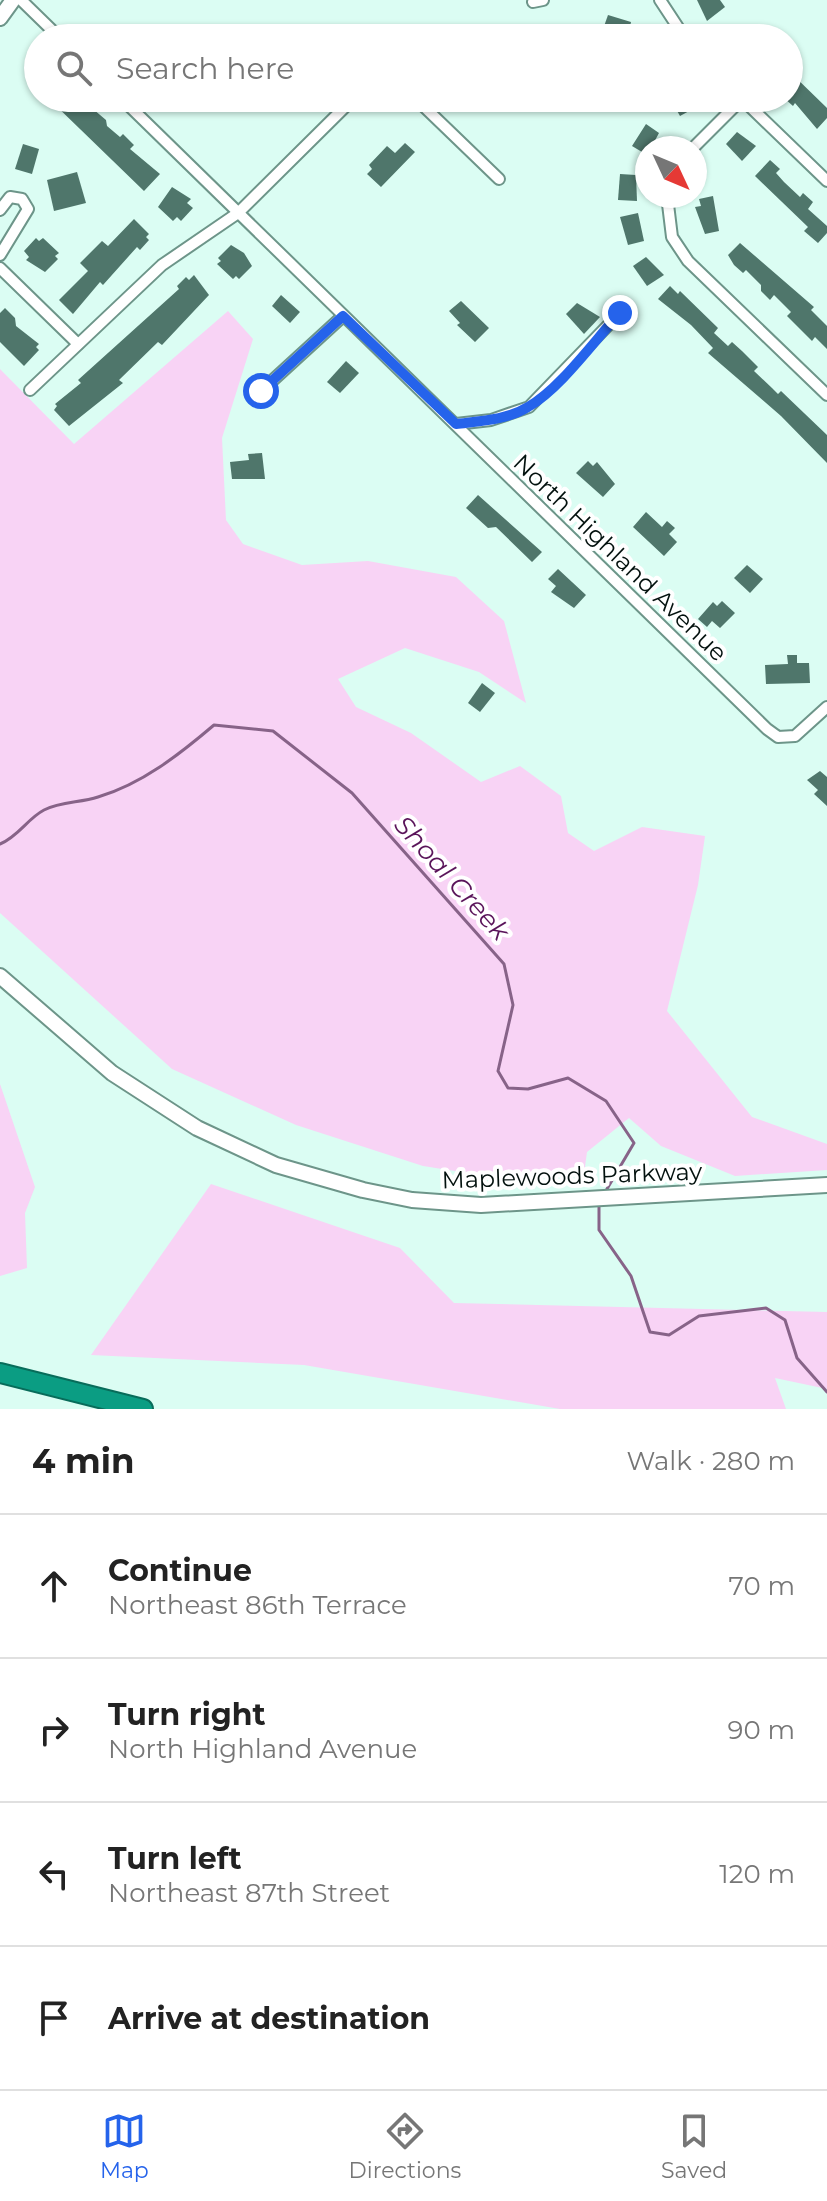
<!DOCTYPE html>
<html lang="en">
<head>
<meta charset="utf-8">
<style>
  :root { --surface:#fff; --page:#f2f2f2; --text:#222; --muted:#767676; --line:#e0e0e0; --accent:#2563eb }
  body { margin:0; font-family:Montserrat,sans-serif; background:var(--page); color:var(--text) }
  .compass { position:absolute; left:635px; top:136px; width:72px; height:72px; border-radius:50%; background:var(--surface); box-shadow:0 2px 6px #0004; rotate:134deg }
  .stop { position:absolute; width:24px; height:24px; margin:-18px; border:6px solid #2563eb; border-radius:50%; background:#fff }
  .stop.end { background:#2563eb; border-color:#fff; box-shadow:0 2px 8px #0008 }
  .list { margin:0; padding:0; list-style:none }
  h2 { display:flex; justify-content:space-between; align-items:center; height:104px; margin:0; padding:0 32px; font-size:34px }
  h2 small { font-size:26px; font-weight:400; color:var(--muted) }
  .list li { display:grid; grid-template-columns:52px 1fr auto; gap:24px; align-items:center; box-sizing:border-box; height:144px; padding:0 32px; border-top:2px solid var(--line) }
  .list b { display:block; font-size:30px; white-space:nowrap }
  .list p { margin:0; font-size:26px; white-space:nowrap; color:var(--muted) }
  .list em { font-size:26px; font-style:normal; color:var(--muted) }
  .icon { flex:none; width:44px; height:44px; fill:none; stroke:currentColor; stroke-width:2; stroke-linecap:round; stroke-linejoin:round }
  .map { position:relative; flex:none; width:827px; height:1409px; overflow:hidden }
  .search { position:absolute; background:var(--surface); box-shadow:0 2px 6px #0004; left:24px; right:24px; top:24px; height:88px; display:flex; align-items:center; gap:20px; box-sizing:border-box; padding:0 28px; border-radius:44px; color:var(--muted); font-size:30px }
  .sheet { height:680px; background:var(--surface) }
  nav { display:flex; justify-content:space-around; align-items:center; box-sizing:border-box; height:112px; border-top:2px solid var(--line); background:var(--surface); font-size:22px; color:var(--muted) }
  nav a { display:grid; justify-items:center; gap:4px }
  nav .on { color:var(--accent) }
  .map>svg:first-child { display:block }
  .green { fill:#f8d3f5 }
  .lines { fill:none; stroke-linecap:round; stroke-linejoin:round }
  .stream { stroke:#876388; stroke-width:3 }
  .building { fill:#4f766b }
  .minor-casing { stroke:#6d9589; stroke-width:14 }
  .secondary-casing { stroke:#6d9589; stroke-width:18 }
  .motorway-casing { stroke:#086c5a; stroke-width:22 }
  .minor { stroke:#fff; stroke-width:10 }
  .secondary { stroke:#fff; stroke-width:14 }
  .motorway { stroke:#0b9d83; stroke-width:18 }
  .route { stroke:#2563eb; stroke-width:10 }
  .labels { text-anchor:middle; stroke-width:8; stroke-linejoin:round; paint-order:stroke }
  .street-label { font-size:24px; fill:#03110e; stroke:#fff }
  .water-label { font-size:26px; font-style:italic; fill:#5a145a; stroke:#fff }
</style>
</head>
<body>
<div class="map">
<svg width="827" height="1409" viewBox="0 0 827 1409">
  <rect width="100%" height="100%" fill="#dbfdf3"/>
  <g class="green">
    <polygon points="228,311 253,339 222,438 226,520 243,544 302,565 368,561 456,577 504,621 526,703 479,672 405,648 338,679 356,707 411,733 481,782 520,766 561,796 568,833 594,851 642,827 705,836 698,885 667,1011 752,1117 827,1144 827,1170 735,1176 661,1146 629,1118 587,1152 584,1174 506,1179 423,1166 296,1125 172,1069 0,913 0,369 74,444"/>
    <polygon points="0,1084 35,1187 25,1213 27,1268 0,1276"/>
    <polygon points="211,1184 400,1248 454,1303 827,1312 827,1389 775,1378 786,1409 560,1409 304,1365 91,1355"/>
  </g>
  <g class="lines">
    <g class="stream">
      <path d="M0 844C19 836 27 819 44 810 61 801 80 803 98 797 142 784 180 754 214 725L273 731 352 793 504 964 513 1005 498 1071 508 1088 528 1089 568 1078 606 1101 634 1143 604 1194"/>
      <polyline points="599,1204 599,1230 631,1276 650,1332 669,1335 699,1316 766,1308 785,1320 797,1358 827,1392"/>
    </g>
  </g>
  <g class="building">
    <polygon points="697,0 720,0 725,7 707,21"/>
    <polygon points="608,15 631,22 628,37 602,32"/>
    <polygon points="789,71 827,108 827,118 817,129 795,103 793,106 784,98 789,98"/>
    <polygon points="48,98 80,98 106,120 107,126 120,137 123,134 134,145 130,149 160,174 144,191"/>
    <polygon points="670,98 713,98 680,116"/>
    <polygon points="646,124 659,133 651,148 647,148 647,155 632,146"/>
    <polygon points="737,132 756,146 742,161 726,144"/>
    <polygon points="405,143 415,152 381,187 367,174 372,169 369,165 387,146 395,153"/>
    <polygon points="23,144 39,149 32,174 15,169"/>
    <polygon points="770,160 780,169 776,173 784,182 800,197 803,193 813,202 808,209 827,226 827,233 818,243 804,231 808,227 755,176"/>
    <polygon points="77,172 86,203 54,211 47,180"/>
    <polygon points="620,174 636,175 637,201 618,200"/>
    <polygon points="172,187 191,199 187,203 193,208 181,221 177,217 173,221 158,207"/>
    <polygon points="713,196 719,231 705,234 695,207 701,206 699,199"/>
    <polygon points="638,213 644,241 628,245 620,217"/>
    <polygon points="134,219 149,234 146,237 149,240 140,250 137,247 103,285 100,282 73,314 59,300 88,271 80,263 102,241 108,246"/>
    <polygon points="36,238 39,241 43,238 59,253 55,256 58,259 45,272 26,260 29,257 24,251"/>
    <polygon points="740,243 814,307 811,310 827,326 827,349 815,337 812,341 787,316 791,312 774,295 770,300 761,291 761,285 746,270 743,273 734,265 728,255"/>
    <polygon points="231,245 244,253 252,266 239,279 236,276 233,279 217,264 221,261 218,258"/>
    <polygon points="646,257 664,275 647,286 633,266"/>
    <polygon points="194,275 209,295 162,345 158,342 119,380 123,383 69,426 54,410 57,406 55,404 81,383 78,380 179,289 177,286 186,277 189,280"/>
    <polygon points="670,286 678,294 680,291 718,328 714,333 728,346 732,342 742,351 758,367 754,371 772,388 778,394 781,391 827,435 827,463 781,416 708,353 713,348 691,325 658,299"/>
    <polygon points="281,295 300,312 290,323 272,306"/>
    <polygon points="461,301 489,328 475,342 457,325 460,323 449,311"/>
    <polygon points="577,303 600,317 584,334 566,314"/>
    <polygon points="5,308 15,318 16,326 39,344 36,347 39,350 24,366 0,342 0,313"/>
    <polygon points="346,361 359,373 340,393 327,382"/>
    <polygon points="262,453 265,479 232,479 230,462 249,460 248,454"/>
    <polygon points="588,461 593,466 597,462 615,484 603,497 576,473"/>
    <polygon points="478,495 542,552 532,562 496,527 488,528 466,508"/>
    <polygon points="646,512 662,527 667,521 675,528 669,534 677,542 664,556 633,527"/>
    <polygon points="747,565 763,579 750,593 734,578"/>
    <polygon points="558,569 586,595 574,608 551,592 556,586 548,579"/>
    <polygon points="722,601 735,613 720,628 712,621 707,627 698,619 713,602 717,606"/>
    <polygon points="787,655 797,655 797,663 809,663 810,683 766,684 765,665 788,664"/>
    <polygon points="482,683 495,693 480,712 468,703"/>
    <polygon points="820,771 827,777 827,806 814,794 818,790 807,780"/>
  </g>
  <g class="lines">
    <defs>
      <g id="minor">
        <polyline points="21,0 60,38"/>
        <polyline points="660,0 685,38"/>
        <polyline points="533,2 543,0"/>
        <polyline points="121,98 767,729 778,737 795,736 827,707"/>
        <polyline points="415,98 499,179"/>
        <polyline points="741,98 827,181"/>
        <polyline points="693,148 742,99"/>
        <polyline points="667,196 672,237 688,261 827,395"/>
        <polyline points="0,210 10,197 22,199 28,209 0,255"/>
        <polyline points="0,268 78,344"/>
        <polyline points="30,390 162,265 238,213 354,98"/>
        <polyline points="261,391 343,316"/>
        <polyline points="456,424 491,420 529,407 620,313"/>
      </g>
      <g id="secondary">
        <polyline points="0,18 13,0"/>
        <polyline points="0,976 112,1073 197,1128 276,1165 363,1190 412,1200 481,1205 827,1185"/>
      </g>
      <polyline id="motorway" points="0,1373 143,1409"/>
    </defs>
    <use href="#minor" class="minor-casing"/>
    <use href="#secondary" class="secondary-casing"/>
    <use href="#motorway" class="motorway-casing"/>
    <use href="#minor" class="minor"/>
    <use href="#secondary" class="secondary"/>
    <use href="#motorway" class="motorway"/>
  </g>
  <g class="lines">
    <path class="route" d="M261 391 343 316 456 424C480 421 507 420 528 407 560 389 594 341 620 313"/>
  </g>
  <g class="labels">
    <g class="street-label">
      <text transform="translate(620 558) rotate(44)" y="8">North Highland Avenue</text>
      <text transform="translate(572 1176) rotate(-2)" y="8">Maplewoods Parkway</text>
    </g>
    <g class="water-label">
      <text transform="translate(452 878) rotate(48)" y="9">Shoal Creek</text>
    </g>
  </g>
</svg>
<svg class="compass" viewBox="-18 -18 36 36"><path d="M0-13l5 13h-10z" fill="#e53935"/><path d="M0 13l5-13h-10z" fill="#767676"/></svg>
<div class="stop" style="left:261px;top:391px"></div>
<div class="stop end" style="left:620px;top:313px"></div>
<div class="search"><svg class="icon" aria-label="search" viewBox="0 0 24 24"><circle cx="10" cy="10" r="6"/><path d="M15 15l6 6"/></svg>Search here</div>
</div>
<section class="sheet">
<h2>4 min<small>Walk · 280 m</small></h2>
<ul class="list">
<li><svg class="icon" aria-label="ahead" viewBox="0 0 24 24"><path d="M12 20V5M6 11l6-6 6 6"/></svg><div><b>Continue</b><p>Northeast 86th Terrace</p></div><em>70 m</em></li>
<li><svg class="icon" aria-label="right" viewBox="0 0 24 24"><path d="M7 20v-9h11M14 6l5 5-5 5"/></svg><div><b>Turn right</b><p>North Highland Avenue</p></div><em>90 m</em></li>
<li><svg class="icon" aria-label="left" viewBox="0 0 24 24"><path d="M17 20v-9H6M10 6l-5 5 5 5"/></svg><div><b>Turn left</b><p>Northeast 87th Street</p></div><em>120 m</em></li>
<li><svg class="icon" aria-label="arrive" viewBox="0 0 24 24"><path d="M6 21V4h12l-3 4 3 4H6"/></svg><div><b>Arrive at destination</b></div></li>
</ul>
</section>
<nav>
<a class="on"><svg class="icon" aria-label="map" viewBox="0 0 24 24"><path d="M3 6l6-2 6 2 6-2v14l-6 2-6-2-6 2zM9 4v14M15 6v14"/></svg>Map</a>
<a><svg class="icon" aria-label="directions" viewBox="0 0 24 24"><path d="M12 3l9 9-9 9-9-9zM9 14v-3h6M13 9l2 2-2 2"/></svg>Directions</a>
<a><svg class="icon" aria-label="saved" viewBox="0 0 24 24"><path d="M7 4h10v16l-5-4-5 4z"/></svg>Saved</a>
</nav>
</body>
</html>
